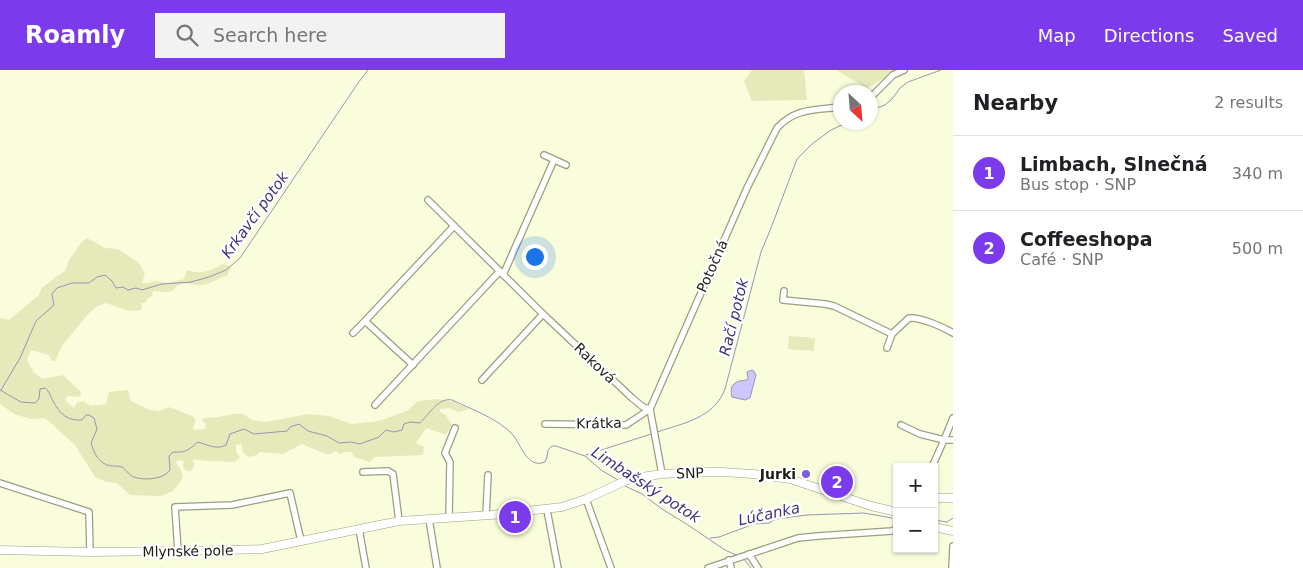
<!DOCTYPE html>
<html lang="en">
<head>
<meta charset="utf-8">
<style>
  :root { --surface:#fff; --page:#f2f2f2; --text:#202124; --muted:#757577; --line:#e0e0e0; --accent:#7c3aed }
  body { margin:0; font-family:"DejaVu Sans",sans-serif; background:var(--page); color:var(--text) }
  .controls { position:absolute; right:15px; bottom:15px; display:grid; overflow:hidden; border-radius:0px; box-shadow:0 1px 4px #0004 }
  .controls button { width:45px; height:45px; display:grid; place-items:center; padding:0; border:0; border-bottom:1px solid var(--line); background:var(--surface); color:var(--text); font:25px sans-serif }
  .compass { position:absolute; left:833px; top:15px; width:45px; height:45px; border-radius:50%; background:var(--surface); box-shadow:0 1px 4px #0004; rotate:154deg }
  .you { position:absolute; left:534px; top:186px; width:18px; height:18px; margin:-12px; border:4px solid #fff; border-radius:50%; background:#1a73e8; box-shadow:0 0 0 8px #1a73e833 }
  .badge { display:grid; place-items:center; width:32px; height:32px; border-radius:50%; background:var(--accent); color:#fff; font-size:16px; font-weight:700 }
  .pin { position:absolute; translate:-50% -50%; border:2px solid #fff; box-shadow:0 1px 5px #0006 }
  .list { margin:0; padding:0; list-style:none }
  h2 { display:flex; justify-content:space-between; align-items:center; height:65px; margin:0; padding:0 20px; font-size:21px }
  h2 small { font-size:16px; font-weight:400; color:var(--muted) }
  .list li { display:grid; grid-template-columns:32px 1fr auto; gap:15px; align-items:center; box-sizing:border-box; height:75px; padding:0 20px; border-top:1px solid var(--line) }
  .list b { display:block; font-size:19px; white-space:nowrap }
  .list p { margin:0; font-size:16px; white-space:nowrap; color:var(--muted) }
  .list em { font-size:16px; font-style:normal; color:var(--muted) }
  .icon { flex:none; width:28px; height:28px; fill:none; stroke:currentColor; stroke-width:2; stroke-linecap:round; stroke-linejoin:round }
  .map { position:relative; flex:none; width:953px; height:498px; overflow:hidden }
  header { display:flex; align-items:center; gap:30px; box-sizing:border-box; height:70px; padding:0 25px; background:var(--accent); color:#fff }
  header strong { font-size:24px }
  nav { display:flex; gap:28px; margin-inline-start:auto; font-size:18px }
  .search { width:350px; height:45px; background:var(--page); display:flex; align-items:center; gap:12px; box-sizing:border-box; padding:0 18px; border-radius:0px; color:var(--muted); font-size:19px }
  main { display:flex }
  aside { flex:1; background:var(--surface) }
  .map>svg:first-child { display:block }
  .green { fill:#e6e9ba }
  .water { fill:#ccc7fd; stroke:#9894b6 }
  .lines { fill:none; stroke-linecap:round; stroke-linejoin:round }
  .stream { stroke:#9894b6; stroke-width:1 }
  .minor-casing { stroke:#9b9e80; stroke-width:8 }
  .tertiary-casing { stroke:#9b9e80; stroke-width:9 }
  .minor { stroke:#fff; stroke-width:5.5 }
  .tertiary { stroke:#fff; stroke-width:8 }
  .poi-dot { fill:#7860da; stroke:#fff; stroke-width:2 }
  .labels { text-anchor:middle; stroke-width:4.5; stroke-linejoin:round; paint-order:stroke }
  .street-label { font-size:14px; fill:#1d1e12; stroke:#fff }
  .poi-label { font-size:14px; font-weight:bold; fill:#1d1e12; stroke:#fff; text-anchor:end }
  .water-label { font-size:15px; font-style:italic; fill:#41317d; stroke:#fff }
</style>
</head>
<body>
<header>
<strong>Roamly</strong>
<div class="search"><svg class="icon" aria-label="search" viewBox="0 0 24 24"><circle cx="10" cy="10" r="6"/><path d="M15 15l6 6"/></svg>Search here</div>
<nav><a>Map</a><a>Directions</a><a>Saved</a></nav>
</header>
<main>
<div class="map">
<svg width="953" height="498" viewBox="0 0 953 498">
  <rect width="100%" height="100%" fill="#fafddc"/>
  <g class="green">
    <polygon points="752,0 804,0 807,30 752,31 744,11"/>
    <polygon points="836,0 900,0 867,18"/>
    <path d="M87 168 105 178 118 179 139 193 145 204 142 213H147L155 211 168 213 184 209 187 200C202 205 210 201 223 194L231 197 227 206C218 208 212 213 203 215 194 217 180 207 173 221L166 222 153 221 152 226 147 229 145 233H141L142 236 141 240 129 241 106 233 98 236 89 243 62 276 55 291H52L49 285 31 280 27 290 34 303 43 309 63 305 81 322 80 327 68 326 65 330 74 338 77 333 83 331 91 336 106 334 109 322 128 320 131 331 150 340 160 341 168 337C177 339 184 344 193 346L196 351 193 357 194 360 205 359 206 354 204 353 202 349 211 347 214 348 233 344H243L252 350 266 352 308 344 329 346 351 354 379 351 407 341 418 331 438 329 454 332 469 339 458 342 450 338 440 339V342L446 345 452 355 446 365 426 358 416 373 424 377 423 385 374 387 370 392 354 387 351 382H345L340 384 336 381 328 385 302 374 283 384 259 382 257 385 248 387 242 381V374L236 375V382L240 387 235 392C220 391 207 392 192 389L195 394 191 401H186L183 397 184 391 178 390 176 393 181 400 183 408 173 421 162 426 130 425 117 413 107 412 95 407 75 375 45 348 30 349 14 344 0 334V248L9 250 38 226 42 218 54 208 65 201 69 190 81 173Z"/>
    <polygon points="789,266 815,268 814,281 788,279"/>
  </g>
  <path class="water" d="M753 300 756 305 750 328 745 330 732 327C729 314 735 311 747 310L748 308 747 302 749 301Z"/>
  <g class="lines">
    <g class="stream">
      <polyline points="871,40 885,35 892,29 900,18 908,12 941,0"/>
      <path d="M0 320 21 332 35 333 39 329 40 319 45 318C50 322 50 326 53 331 60 344 67 351 82 350L86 345H89L94 348 97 359 91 373C94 382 97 391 107 395 112 397 117 395 122 397 127 400 129 406 134 407 145 411 164 409 170 400L169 386 173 382C186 383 188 380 198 372 208 375 217 380 226 375L230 364 244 359 254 364 287 361 290 357 299 354 308 361 327 366 339 373 351 372 360 374 379 367 386 360 394 362 402 360 404 354 410 352 420 353C429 344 439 327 452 330 471 339 499 349 513 365 522 376 527 399 545 392L547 387 548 380 552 376H556L585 386 601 400 618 410"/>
      <polyline points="1,320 20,288 36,251 54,235 52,224 57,218 72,213 89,213 97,207 105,205 112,211 116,218 123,217 128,220 136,218 142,220 162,214 191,212 209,207 226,200 240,188 358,13 368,0"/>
      <path d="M657 362C684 353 714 348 725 319L761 182 771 158 797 89 812 74 831 60 848 52"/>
      <polyline points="586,385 651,364"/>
      <polyline points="625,416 642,424 662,439 688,455 725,480 738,486"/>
      <polyline points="934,450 947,452 953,448"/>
      <polyline points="710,468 719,467 754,454 769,453 776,449 807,445 864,443 892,448"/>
      <polyline points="744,489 751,498"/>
    </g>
    <defs>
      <g id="minor">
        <polyline points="871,27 893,5 904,0"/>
        <polyline points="544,85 566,95"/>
        <polyline points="428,130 543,244 632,328 643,337 650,339"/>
        <polyline points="503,205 554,90"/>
        <polyline points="784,221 783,230 825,234 834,236 892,264"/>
        <polyline points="365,251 413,295"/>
        <polyline points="353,263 365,251 454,156"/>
        <path d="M887 278 892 264 909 248C921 247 943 257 953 263"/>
        <polyline points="482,310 543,244"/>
        <polyline points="375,335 500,201"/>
        <polyline points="953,348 944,370 953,370"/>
        <polyline points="545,354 626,355 650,339"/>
        <polyline points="901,355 920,364 944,370 932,397"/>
        <polyline points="363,402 388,401 393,404 399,451"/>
        <path d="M662 404 650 339 747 118 777 58C795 38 815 40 841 37"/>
        <polyline points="0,413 89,442 90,482"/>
        <polyline points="586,429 611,498"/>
        <polyline points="547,440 558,498"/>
        <polyline points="486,445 488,405"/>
        <polyline points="449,447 450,392 445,383 455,358"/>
        <polyline points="429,449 437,498"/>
        <polyline points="359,459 366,498"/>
        <polyline points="178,481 175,437 232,435 290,423 301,471"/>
        <polyline points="749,484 758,498"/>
        <polyline points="729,490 731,498"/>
        <polyline points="708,498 798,468 818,466 892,461 897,458"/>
        <polyline points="952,498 953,476"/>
      </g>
      <g id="tertiary">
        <polyline points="934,428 953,428"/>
        <polyline points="934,457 953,461"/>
        <polyline points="0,480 90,482 178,481 262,479 399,451 491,445 562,437 586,429 625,411 635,408 662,404 702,402 722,402 753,404 790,409 871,436 897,442"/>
      </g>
    </defs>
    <use href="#minor" class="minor-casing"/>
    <use href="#tertiary" class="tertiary-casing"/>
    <use href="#minor" class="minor"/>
    <use href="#tertiary" class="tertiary"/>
  </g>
  <circle class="poi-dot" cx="806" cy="404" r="5"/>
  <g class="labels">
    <g class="street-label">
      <text transform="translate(712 196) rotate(-66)" y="5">Potočná</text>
      <text transform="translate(595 293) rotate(44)" y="5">Raková</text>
      <text transform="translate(599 353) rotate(-1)" y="5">Krátka</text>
      <text transform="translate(690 403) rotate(-2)" y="5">SNP</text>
      <text transform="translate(188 481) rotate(-1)" y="5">Mlynské pole</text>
    </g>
    <g class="poi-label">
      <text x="796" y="409">Jurki</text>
    </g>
    <g class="water-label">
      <text transform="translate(255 145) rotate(-54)" y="5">Krkavčí potok</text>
      <text transform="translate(734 247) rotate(-76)" y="5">Račí potok</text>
      <text transform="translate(646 415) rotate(33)" y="5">Limbašský potok</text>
      <text transform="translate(769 444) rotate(-12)" y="5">Lúčanka</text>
    </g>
  </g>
</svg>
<div class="controls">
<button>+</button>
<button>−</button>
</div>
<svg class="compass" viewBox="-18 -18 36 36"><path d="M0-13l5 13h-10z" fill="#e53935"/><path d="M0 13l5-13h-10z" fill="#757577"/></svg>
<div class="you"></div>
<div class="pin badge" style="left:515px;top:447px">1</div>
<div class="pin badge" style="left:837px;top:412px">2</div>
</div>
<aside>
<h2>Nearby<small>2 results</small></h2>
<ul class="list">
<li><span class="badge">1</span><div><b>Limbach, Slnečná</b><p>Bus stop · SNP</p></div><em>340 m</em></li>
<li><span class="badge">2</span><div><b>Coffeeshopa</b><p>Café · SNP</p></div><em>500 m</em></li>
</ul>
</aside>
</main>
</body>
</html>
